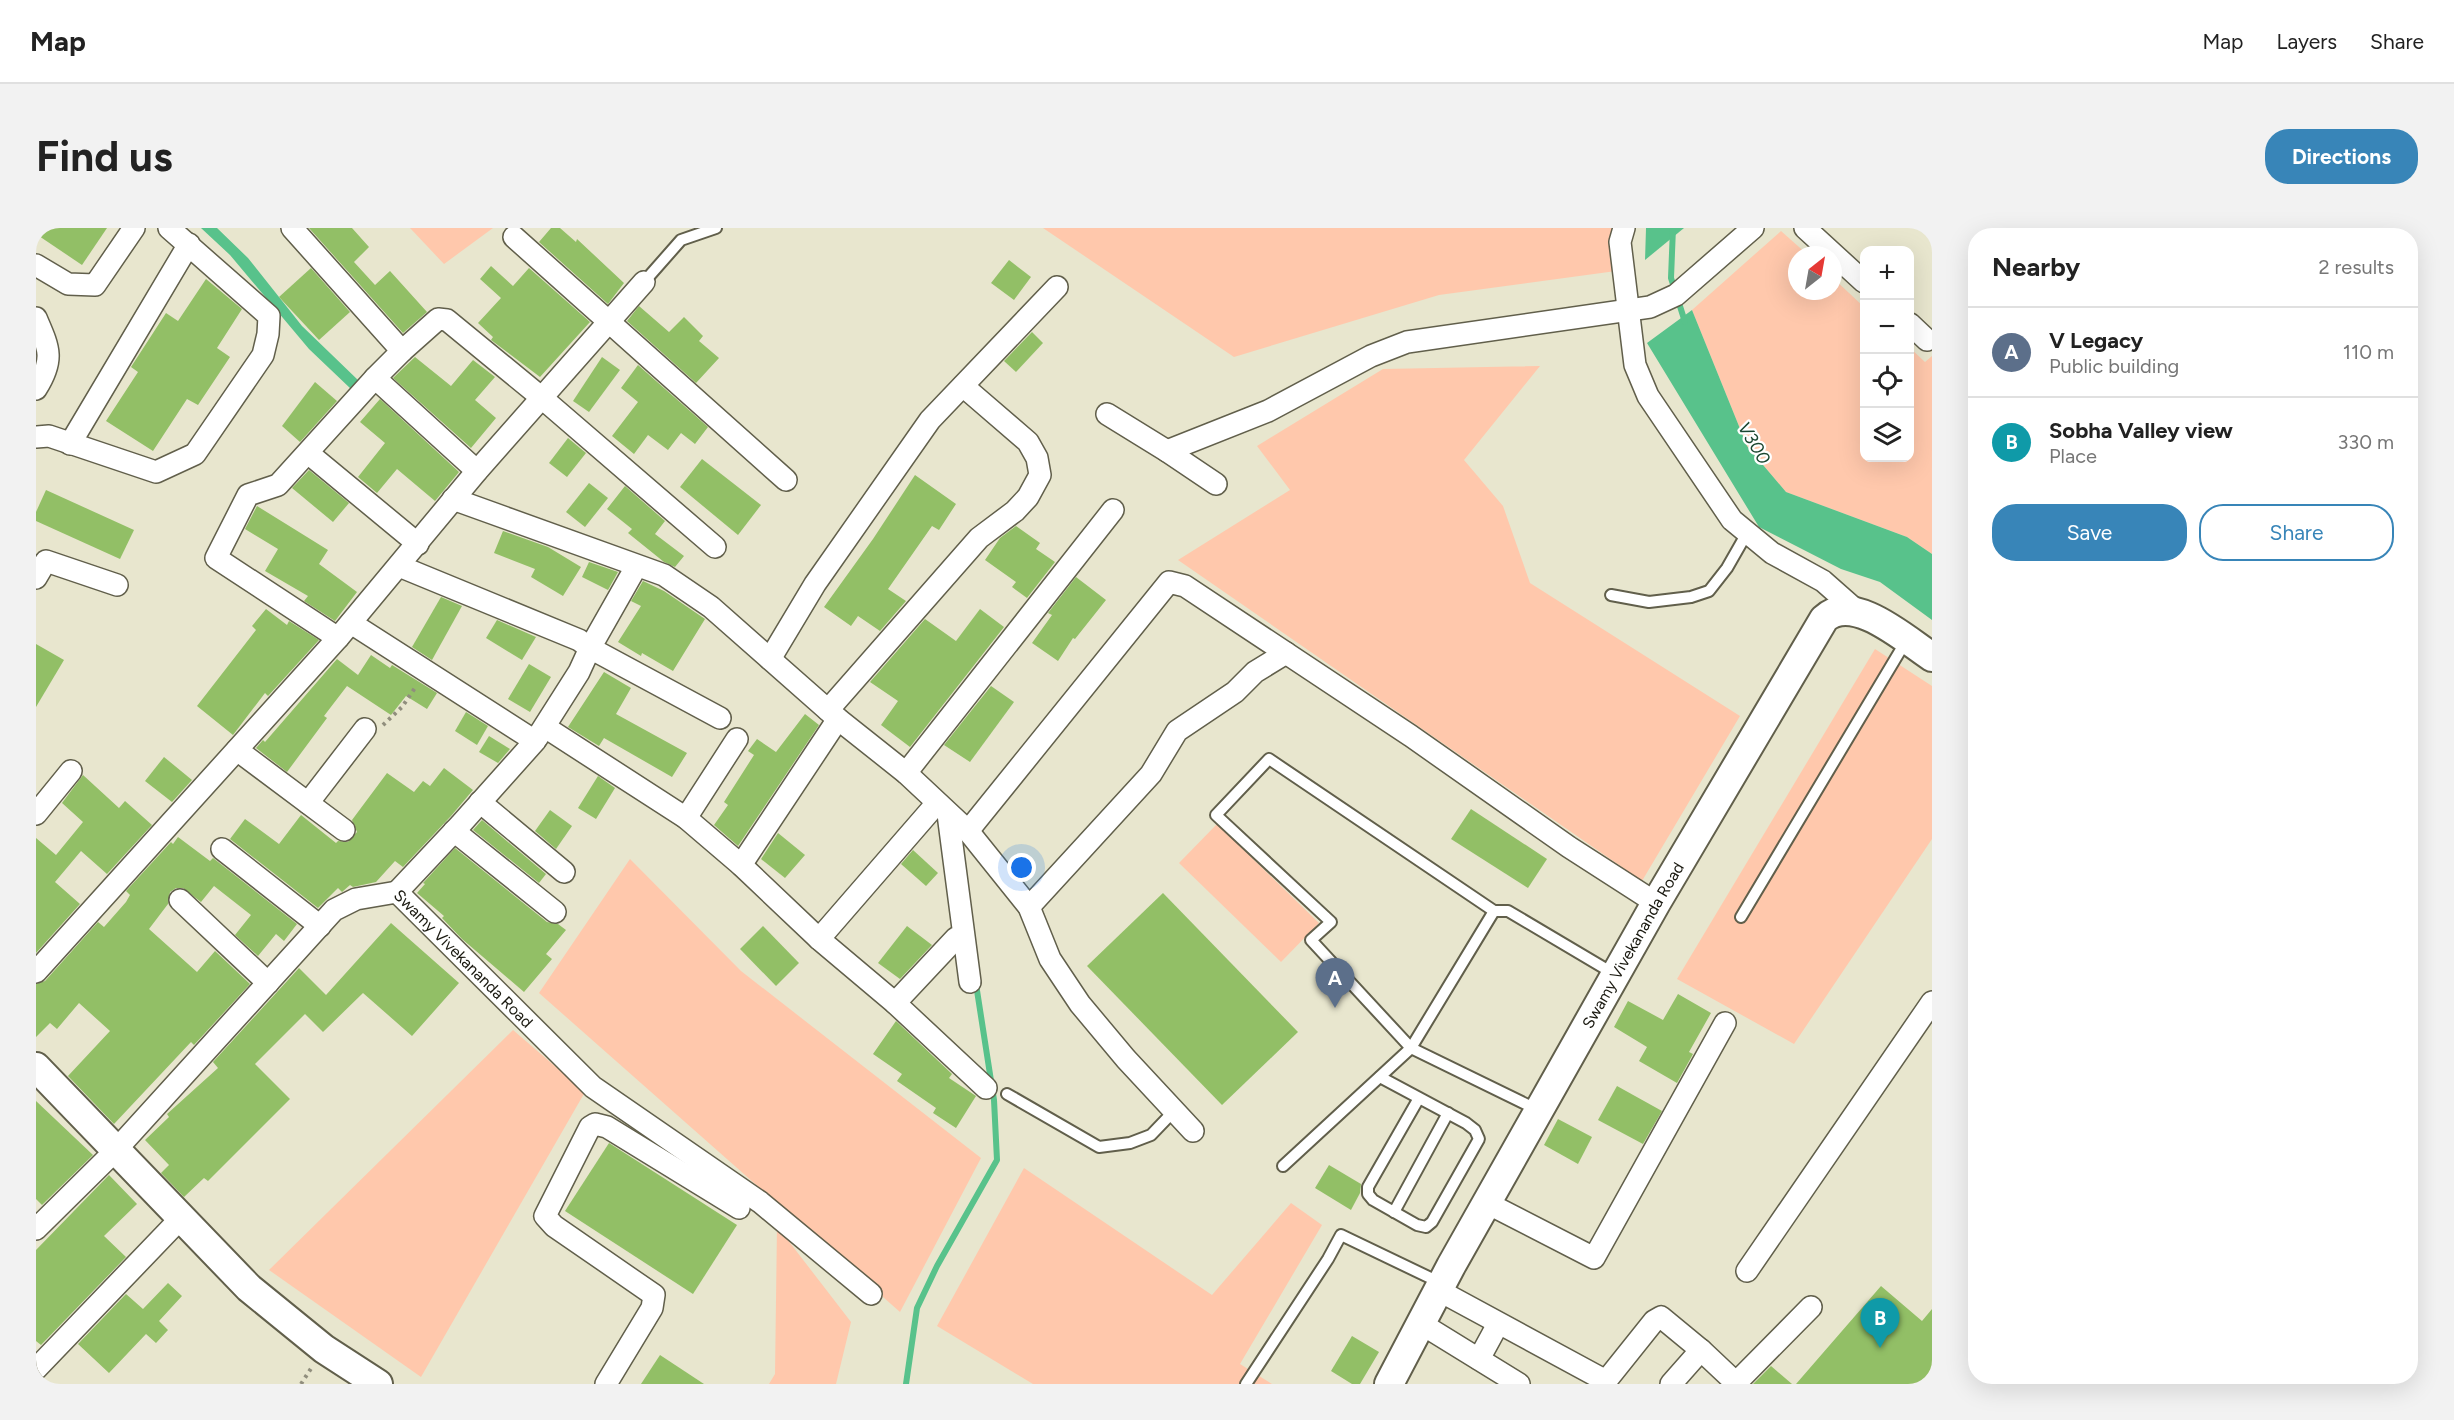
<!DOCTYPE html>
<html lang="en">
<head>
<meta charset="utf-8">
<style>
  :root { --surface:#fff; --page:#f2f2f2; --text:#222; --muted:#767676; --line:#e0e0e0; --accent:#3885b8 }
  body { margin:0; font-family:Figtree,sans-serif; background:var(--page); color:var(--text) }
  .controls { position:absolute; right:18px; top:18px; display:grid; overflow:hidden; border-radius:12px; box-shadow:0 6px 24px #0002 }
  .controls button { width:54px; height:54px; display:grid; place-items:center; padding:0; border:0; border-bottom:2px solid var(--line); background:var(--surface); color:var(--text); font:30px sans-serif }
  .compass { position:absolute; left:1752px; top:18px; width:54px; height:54px; border-radius:50%; background:var(--surface); box-shadow:0 6px 24px #0002; rotate:31deg }
  .you { position:absolute; left:986px; top:640px; width:21px; height:21px; margin:-15px; border:4px solid #fff; border-radius:50%; background:#1a73e8; box-shadow:0 0 0 9px #1a73e833 }
  .badge { display:grid; place-items:center; width:39px; height:39px; border-radius:50%; background:var(--accent); color:#fff; font-size:20px; font-weight:700 }
  .pin { position:absolute; translate:-50% -50px; filter:drop-shadow(0 2px 3px #0008) }
  .pin::after { content:''; position:absolute; top:32px; width:21px; height:18px; background:inherit; clip-path:polygon(0 0,100% 0,50% 100%) }
  .list { margin:0; padding:0; list-style:none }
  h2 { display:flex; justify-content:space-between; align-items:center; height:78px; margin:0; padding:0 24px; font-size:26px }
  h2 small { font-size:20px; font-weight:400; color:var(--muted) }
  .list li { display:grid; grid-template-columns:39px 1fr auto; gap:18px; align-items:center; box-sizing:border-box; height:90px; padding:0 24px; border-top:2px solid var(--line) }
  .list b { display:block; font-size:22px; white-space:nowrap }
  .list p { margin:0; font-size:20px; white-space:nowrap; color:var(--muted) }
  .list em { font-size:20px; font-style:normal; color:var(--muted) }
  .actions { display:flex; gap:12px; padding:18px 24px }
  .actions a { flex:1; padding:14px 0; border:2px solid var(--accent); border-radius:24px; text-align:center; font-size:21px; color:var(--accent) }
  .actions .main { background:var(--accent); color:#fff }
  .icon { flex:none; width:33px; height:33px; fill:none; stroke:currentColor; stroke-width:2; stroke-linecap:round; stroke-linejoin:round }
  .map { position:relative; flex:none; width:1896px; height:1156px; overflow:hidden; border-radius:24px }
  header { display:flex; align-items:center; gap:36px; box-sizing:border-box; height:84px; padding:0 30px; background:var(--surface); border-bottom:2px solid var(--line) }
  header strong { font-size:28px }
  nav { display:flex; gap:33px; margin-inline-start:auto; font-size:21px }
  .intro { display:flex; align-items:center; justify-content:space-between; box-sizing:border-box; height:144px; padding:0 36px }
  h1 { margin:0; font-size:42px }
  .button { padding:15px 27px; border-radius:24px; background:var(--accent); color:#fff; font-size:21px; font-weight:700 }
  main { display:flex; gap:36px; padding:0 36px }
  aside { flex:1; background:var(--surface); border-radius:24px; box-shadow:0 6px 24px #0002 }
  .map>svg:first-child { display:block }
  .green { fill:#ffc8ac }
  .water { fill:#58c28b }
  .lines { fill:none; stroke-linecap:round; stroke-linejoin:round }
  .stream { stroke:#58c28b; stroke-width:6 }
  .building { fill:#92bf66 }
  .lane-casing { stroke:#615f4b; stroke-width:14 }
  .street-casing { stroke:#615f4b; stroke-width:24 }
  .secondary-casing { stroke:#615f4b; stroke-width:32 }
  .path { stroke:#908e7d; stroke-width:4; stroke-dasharray:3 4.5; stroke-linecap:butt }
  .lane { stroke:#fff; stroke-width:10 }
  .street { stroke:#fff; stroke-width:21 }
  .secondary { stroke:#fff; stroke-width:28 }
  .labels { text-anchor:middle; stroke-width:4.5; stroke-linejoin:round; paint-order:stroke }
  .street-label { font-size:16px; fill:#19180f; stroke:#fff }
  .water-label { font-size:18px; font-style:italic; fill:#1b4730; stroke:#fff }
</style>
</head>
<body>
<header>
<strong>Map</strong>
<nav><a>Map</a><a>Layers</a><a>Share</a></nav>
</header>
<div class="intro"><h1>Find us</h1><a class="button">Directions</a></div>
<main>
<div class="map">
<svg width="1896" height="1156" viewBox="0 0 1896 1156">
  <rect width="100%" height="100%" fill="#e8e6ce"/>
  <g class="green">
    <polygon points="374,0 457,0 408,36"/>
    <polygon points="1007,0 1586,0 1580,43 1403,67 1198,129"/>
    <polygon points="1745,3 1772,27 1761,27 1761,63 1797,63 1797,50 1828,79 1828,230 1874,230 1874,120 1889,134 1896,128 1896,326 1871,309 1750,264 1711,218 1656,82"/>
    <polygon points="1504,138 1428,232 1467,278 1494,355 1704,488 1606,653 1142,332 1254,262 1221,218 1347,141"/>
    <polygon points="1839,421 1896,458 1896,611 1758,816 1641,751"/>
    <polygon points="1181,596 1283,695 1245,734 1143,635"/>
    <polygon points="594,631 705,743 945,930 864,1084 503,765"/>
    <polygon points="477,802 549,864 385,1149 233,1042"/>
    <polygon points="988,940 1176,1067 1255,975 1286,997 1204,1136 1236,1156 997,1156 901,1098"/>
    <polygon points="741,998 815,1094 800,1156 733,1156 739,1146"/>
  </g>
  <g class="water">
    <polygon points="165,0 181,0 212,30 266,98 323,153 315,161 273,121 194,27"/>
    <polygon points="1610,0 1648,0 1609,32"/>
    <polygon points="1656,82 1711,218 1750,264 1871,309 1896,326 1896,392 1844,354 1805,341 1723,299 1611,115"/>
  </g>
  <g class="lines">
    <g class="stream">
      <polyline points="1637,0 1635,50 1649,94"/>
      <polyline points="870,1156 881,1080 901,1038 961,932 958,872 940,756"/>
    </g>
  </g>
  <g class="building">
    <polygon points="0,0 71,0 46,37 0,6"/>
    <polygon points="273,0 316,0 333,19 318,34 339,57 354,43 391,84 367,105"/>
    <polygon points="515,0 524,0 540,14 541,11 588,55 572,76 503,14"/>
    <polygon points="973,32 995,49 978,72 955,55"/>
    <polygon points="455,38 477,58 493,40 554,94 504,149 455,112 457,109 442,95 465,70 444,51"/>
    <polygon points="275,40 314,84 283,112 243,69"/>
    <polygon points="170,51 206,81 181,120 194,129 162,177 151,171 117,223 70,193 102,144 95,139 130,85 142,93"/>
    <polygon points="603,78 633,104 648,89 667,108 663,113 683,130 660,155 591,93"/>
    <polygon points="996,104 1007,115 980,144 968,133"/>
    <polygon points="379,129 415,158 437,132 459,149 439,172 460,190 435,220 357,150"/>
    <polygon points="566,129 584,142 553,184 537,173"/>
    <polygon points="602,137 672,199 659,216 645,205 632,222 612,207 598,226 576,208 602,174 585,160"/>
    <polygon points="279,154 301,173 264,214 246,198"/>
    <polygon points="344,171 423,244 399,273 361,241 341,265 322,249 349,215 324,194"/>
    <polygon points="532,210 550,225 531,249 513,235"/>
    <polygon points="666,231 725,277 702,307 644,259"/>
    <polygon points="273,242 313,275 297,294 256,260"/>
    <polygon points="879,247 920,276 903,302 896,298 852,361 870,373 844,403 822,388 815,398 788,379 837,311"/>
    <polygon points="553,255 572,270 549,299 530,284"/>
    <polygon points="589,258 629,293 619,306 648,328 639,339 628,334 592,305 596,301 571,281"/>
    <polygon points="10,262 98,302 84,331 0,293 0,284"/>
    <polygon points="221,278 292,322 283,336 321,364 299,393 268,373 272,368 229,343 242,321 209,301"/>
    <polygon points="980,298 1004,315 1000,321 1019,334 991,370 976,359 980,354 949,332 964,310"/>
    <polygon points="467,303 512,319 545,339 527,368 495,349 499,341 458,325"/>
    <polygon points="553,334 582,344 572,362 546,349"/>
    <polygon points="1040,349 1070,372 1039,411 1037,410 1022,433 996,415 1016,387 1012,385"/>
    <polygon points="607,353 628,363 669,391 637,443 606,425 605,428 582,414 605,378 595,373"/>
    <polygon points="405,369 426,378 396,432 376,419"/>
    <polygon points="230,381 251,397 253,393 283,412 232,468 229,465 197,507 161,478 220,402 216,398"/>
    <polygon points="944,381 968,399 874,519 845,497 862,473 834,454 889,391 920,413"/>
    <polygon points="461,392 500,409 486,432 450,410"/>
    <polygon points="0,416 28,432 0,479"/>
    <polygon points="335,427 354,440 356,437 401,465 391,481 370,468 355,487 311,458 288,488 291,490 251,544 220,520 227,512 229,514 301,431 322,447"/>
    <polygon points="493,436 515,449 494,484 472,471"/>
    <polygon points="568,444 595,460 580,486 651,525 636,549 568,510 563,518 532,499"/>
    <polygon points="955,458 978,474 934,534 908,517"/>
    <polygon points="430,484 452,498 441,517 419,503"/>
    <polygon points="769,486 783,497 702,618 678,597 692,577 688,574 718,527 712,523 721,511 740,524"/>
    <polygon points="453,508 474,521 462,535 443,524"/>
    <polygon points="128,529 156,552 136,574 109,553"/>
    <polygon points="408,540 437,562 415,588 367,639 359,633 340,654 317,659 314,657 306,664 302,660 282,680 194,611 209,591 243,616 265,587 300,615 302,613 312,614 321,604 316,592 351,545 378,564 387,553 394,558"/>
    <polygon points="47,547 83,580 89,573 116,597 71,646 45,623 19,654 44,676 0,725 0,610 20,627 47,594 26,575"/>
    <polygon points="562,548 579,560 560,591 542,580"/>
    <polygon points="1435,581 1511,631 1492,660 1415,611"/>
    <polygon points="514,582 536,598 520,621 499,603"/>
    <polygon points="446,592 510,646 503,655 437,602"/>
    <polygon points="742,605 769,627 749,650 725,631"/>
    <polygon points="142,609 174,633 177,630 261,696 248,713 240,706 222,728 199,707 215,687 178,658 165,674 147,660 140,660 134,664 132,676 113,701 161,744 179,723 214,756 158,817 155,814 78,896 32,848 74,803 43,775 21,801 14,795 0,809 0,756 9,753 62,694 68,699 90,674 94,667 90,663 135,614 137,616"/>
    <polygon points="419,620 511,694 522,696 530,702 510,726 516,731 488,764 426,711 406,690 408,688 381,665 389,656 387,655"/>
    <polygon points="877,622 902,645 890,658 865,636"/>
    <polygon points="1127,665 1262,804 1186,877 1051,738"/>
    <polygon points="355,695 423,755 376,808 327,765 287,804 269,786 219,836 254,871 172,953 168,950 148,969 125,945 133,937 109,912 133,889 131,886 182,840 177,834 263,740 290,767"/>
    <polygon points="727,698 763,735 740,758 704,721"/>
    <polygon points="871,698 896,717 864,751 842,735"/>
    <polygon points="1642,766 1675,785 1653,824 1657,826 1641,855 1603,833 1611,819 1578,799 1592,773 1627,792"/>
    <polygon points="860,793 916,846 913,850 940,868 920,900 897,885 900,880 861,853 866,846 837,826"/>
    <polygon points="1581,858 1626,883 1607,916 1562,892"/>
    <polygon points="0,873 57,927 6,977 0,971"/>
    <polygon points="1522,891 1556,909 1542,936 1508,917"/>
    <polygon points="573,915 701,997 657,1066 529,983"/>
    <polygon points="1293,937 1325,956 1324,965 1315,982 1279,960"/>
    <polygon points="73,947 101,976 68,1008 90,1029 5,1117 0,1113 0,1022"/>
    <polygon points="132,1055 146,1068 123,1093 132,1102 120,1115 110,1106 73,1145 42,1116 90,1066 107,1081"/>
    <polygon points="1845,1058 1886,1093 1896,1081 1896,1147 1888,1156 1760,1156"/>
    <polygon points="1316,1108 1343,1124 1324,1156 1316,1156 1295,1143"/>
    <polygon points="624,1127 668,1156 605,1156"/>
    <polygon points="1735,1138 1756,1156 1717,1156"/>
  </g>
  <g class="lines">
    <defs>
      <g id="lane">
        <polyline points="608,54 645,12 680,0"/>
        <polyline points="1575,367 1613,374 1655,369 1673,363 1691,340 1711,305"/>
        <polyline points="1705,689 1870,413"/>
        <polyline points="1344,849 1430,895 1439,902 1443,911 1396,994 1390,999 1381,997 1337,972 1332,966 1332,959 1383,870"/>
        <polyline points="971,866 1063,919 1094,915 1115,907 1139,882"/>
        <polyline points="1502,882 1375,820 1458,683 1472,683 1580,747"/>
        <polyline points="1247,938 1375,820 1275,712 1295,694 1180,587 1233,531 1458,683"/>
        <polyline points="1358,984 1412,885"/>
        <polyline points="1210,1156 1292,1031 1305,1007 1405,1055"/>
      </g>
      <g id="street">
        <polyline points="256,0 366,123 339,150 441,243"/>
        <polyline points="1588,0 1584,14 1599,137 1612,168 1696,292 1736,325 1787,353 1821,383"/>
        <polyline points="1769,0 1828,54"/>
        <polyline points="478,9 750,252"/>
        <polyline points="0,37 32,56 59,57 98,0"/>
        <path d="M0 90C13 120 19 131 0 161"/>
        <polyline points="1874,96 1891,112"/>
        <polyline points="366,123 402,91 411,92 506,170 679,319"/>
        <polyline points="1071,186 1131,223 1232,183 1335,128 1371,114 1614,79 1640,67 1717,0"/>
        <polyline points="0,209 13,208 120,244 159,226 227,127 232,106 233,88 133,0"/>
        <polyline points="34,216 153,16"/>
        <polyline points="1131,223 1180,256"/>
        <polyline points="272,225 382,316"/>
        <polyline points="417,271 628,347 675,379 802,491 870,545 932,603 993,679 1014,731 1044,776 1090,831 1157,903"/>
        <polyline points="363,338 543,412 554,420 543,444 501,510"/>
        <polyline points="600,339 554,420 684,490"/>
        <polyline points="0,350 10,333 81,357"/>
        <polyline points="315,395 499,513 424,597 361,664"/>
        <polyline points="302,410 180,330 212,267 242,257 339,150"/>
        <polyline points="734,431 779,356 894,192 1021,59"/>
        <polyline points="792,482 943,310 979,283 992,269 1004,247 1001,230 992,214 927,158"/>
        <polyline points="509,499 650,590 705,637 783,711 859,775 950,860"/>
        <polyline points="201,522 308,602"/>
        <polyline points="870,545 1077,282"/>
        <polyline points="444,574 528,644"/>
        <polyline points="272,575 329,501"/>
        <polyline points="0,586 35,543"/>
        <polyline points="912,586 934,754"/>
        <polyline points="650,590 701,511"/>
        <polyline points="418,603 519,684"/>
        <polyline points="932,603 1133,354 1149,358 1375,508 1533,619 1620,675"/>
        <polyline points="186,621 284,698"/>
        <polyline points="705,637 802,491"/>
        <polyline points="144,672 232,755"/>
        <polyline points="993,679 1115,546 1141,503 1199,464 1219,444 1250,425"/>
        <polyline points="783,711 901,575"/>
        <polyline points="0,744 302,410 441,243 608,54"/>
        <polyline points="859,775 920,710"/>
        <polyline points="1451,975 1558,1030 1689,795"/>
        <path id="s1" d="M0 1001 79 923 298 682 320 671 361 664 557 859 724 974 835 1066"/>
        <polyline points="1711,1043 1896,774"/>
        <polyline points="1402,1062 1570,1153 1618,1093 1625,1089 1665,1122 1635,1156"/>
        <polyline points="1384,1095 1483,1156"/>
        <polyline points="1665,1122 1700,1155 1775,1079"/>
        <polyline points="1443,1131 1462,1096"/>
        <polyline points="0,1141 144,991"/>
        <polyline points="570,1156 616,1080 618,1067 518,998 509,988 554,899 559,896 571,899 703,980"/>
      </g>
      <g id="secondary">
        <polyline points="0,839 213,1060 288,1121 342,1156"/>
        <path id="s2" d="M1353 1156 1415 1038 1620 675 1788 391C1817 364 1870 412 1896 429"/>
      </g>
    </defs>
    <use href="#lane" class="lane-casing"/>
    <use href="#street" class="street-casing"/>
    <use href="#secondary" class="secondary-casing"/>
    <g class="path">
      <polyline points="347,497 366,479 379,460"/>
      <polyline points="265,1156 276,1139"/>
    </g>
    <use href="#lane" class="lane"/>
    <use href="#street" class="street"/>
    <use href="#secondary" class="secondary"/>
  </g>
  <g class="labels">
    <g class="street-label">
      <text dy="6" stroke="none"><textPath href="#s2" startOffset="502">Swamy Vivekananda Road</textPath></text>
      <text dy="6" stroke="none"><textPath href="#s1" startOffset="597">Swamy Vivekananda Road</textPath></text>
    </g>
    <g class="water-label">
      <text transform="translate(1718 215) rotate(59)" y="6">V300</text>
    </g>
  </g>
</svg>
<div class="controls">
<button>+</button>
<button>−</button>
<button><svg class="icon" aria-label="locate" viewBox="0 0 24 24"><circle cx="12" cy="12" r="6"/><path d="M12 2v4M12 18v4M2 12h4M18 12h4"/></svg></button>
<button><svg class="icon" aria-label="layers" viewBox="0 0 24 24"><path d="M12 4l9 5-9 5-9-5zM3 14l9 5 9-5"/></svg></button>
</div>
<svg class="compass" viewBox="-18 -18 36 36"><path d="M0-13l5 13h-10z" fill="#e53935"/><path d="M0 13l5-13h-10z" fill="#767676"/></svg>
<div class="you"></div>
<div class="pin badge" style="left:1299px;top:780px;background:#5c6f8a">A</div>
<div class="pin badge" style="left:1844px;top:1120px;background:#0f9aa8">B</div>
</div>
<aside>
<h2>Nearby<small>2 results</small></h2>
<ul class="list">
<li><span class="badge" style="background:#5c6f8a">A</span><div><b>V Legacy</b><p>Public building</p></div><em>110 m</em></li>
<li><span class="badge" style="background:#0f9aa8">B</span><div><b>Sobha Valley view</b><p>Place</p></div><em>330 m</em></li>
</ul>
<div class="actions"><a class="main">Save</a><a>Share</a></div>
</aside>
</main>
</body>
</html>
